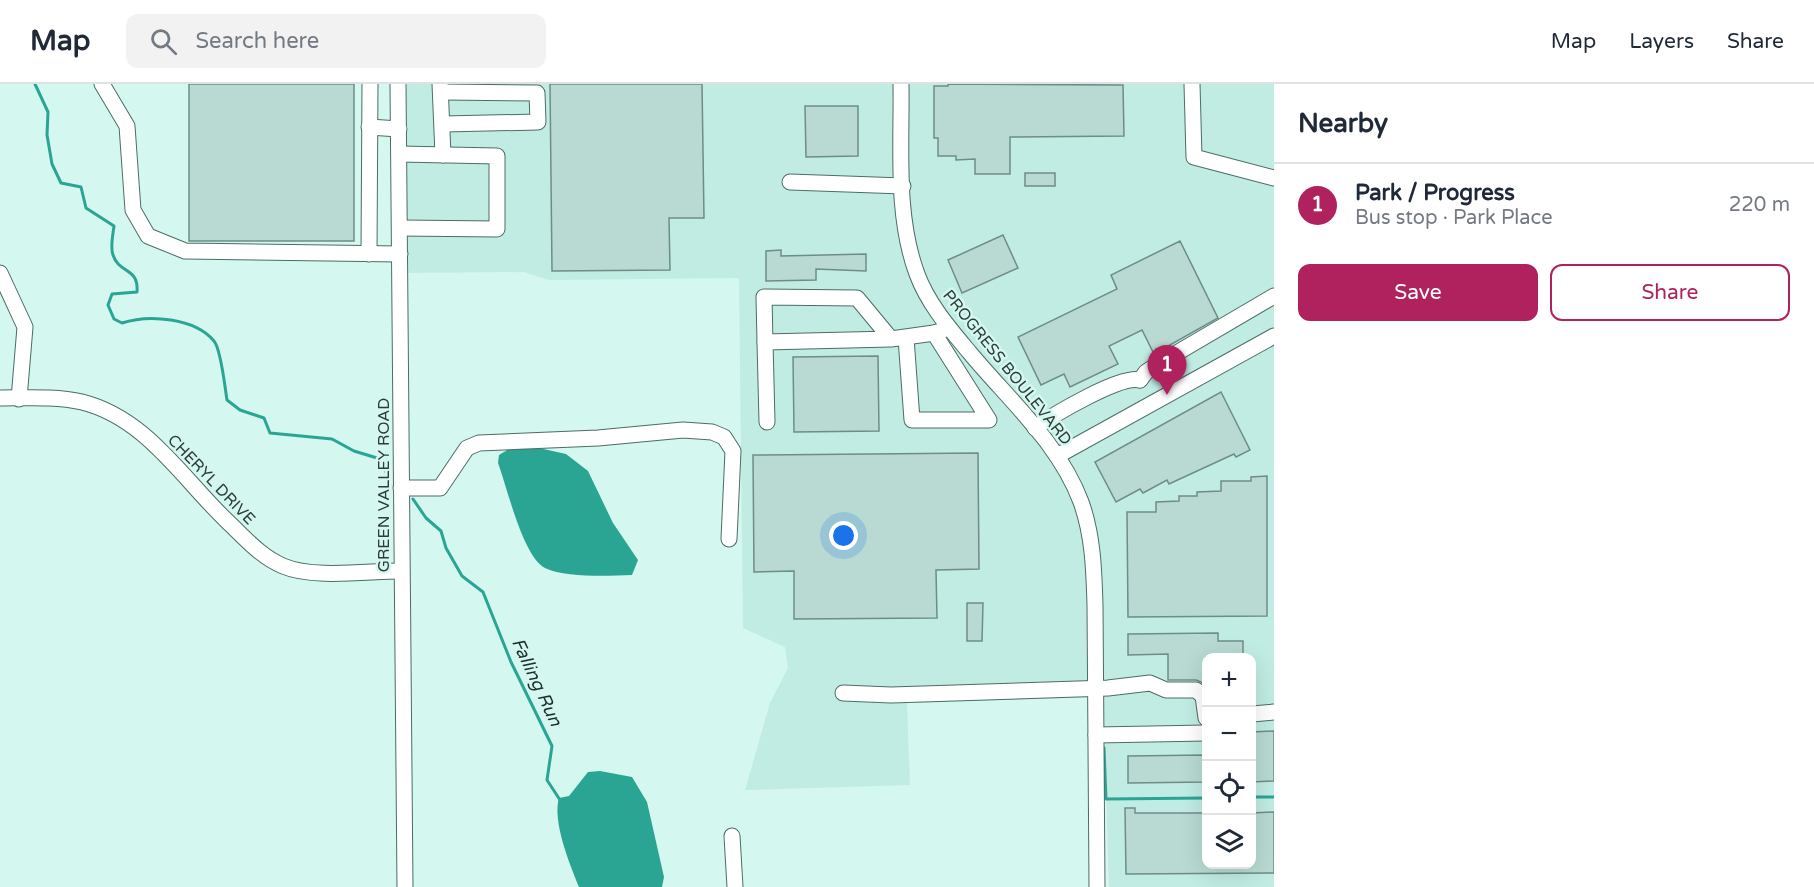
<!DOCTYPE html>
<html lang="en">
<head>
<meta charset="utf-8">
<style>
  :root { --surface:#fff; --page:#f2f2f3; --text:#1f2937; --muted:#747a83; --line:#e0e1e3; --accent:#af225d }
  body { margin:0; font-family:"Varela Round",sans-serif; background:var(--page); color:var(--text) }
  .controls { position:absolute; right:18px; bottom:18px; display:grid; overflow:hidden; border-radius:12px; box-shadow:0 6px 24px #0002 }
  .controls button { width:54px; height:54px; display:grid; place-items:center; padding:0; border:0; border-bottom:2px solid var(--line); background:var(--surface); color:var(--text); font:30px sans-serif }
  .you { position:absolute; left:844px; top:452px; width:21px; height:21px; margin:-15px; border:4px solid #fff; border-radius:50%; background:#1a73e8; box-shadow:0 0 0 9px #1a73e833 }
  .badge { display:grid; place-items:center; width:39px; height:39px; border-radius:50%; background:var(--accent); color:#fff; font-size:20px; font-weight:700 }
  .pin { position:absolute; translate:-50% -50px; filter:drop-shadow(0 2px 3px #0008) }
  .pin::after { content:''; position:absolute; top:32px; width:21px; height:18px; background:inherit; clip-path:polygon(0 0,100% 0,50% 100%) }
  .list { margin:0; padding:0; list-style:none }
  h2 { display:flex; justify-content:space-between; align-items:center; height:78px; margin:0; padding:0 24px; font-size:26px }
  h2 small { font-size:20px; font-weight:400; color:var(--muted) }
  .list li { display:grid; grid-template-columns:39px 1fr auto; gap:18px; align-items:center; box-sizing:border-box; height:84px; padding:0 24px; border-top:2px solid var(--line) }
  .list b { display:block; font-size:22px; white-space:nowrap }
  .list p { margin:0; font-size:20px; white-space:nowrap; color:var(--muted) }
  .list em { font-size:20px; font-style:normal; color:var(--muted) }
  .actions { display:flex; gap:12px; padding:18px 24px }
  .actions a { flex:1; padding:14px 0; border:2px solid var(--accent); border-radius:12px; text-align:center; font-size:21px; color:var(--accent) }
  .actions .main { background:var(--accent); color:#fff }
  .icon { flex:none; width:33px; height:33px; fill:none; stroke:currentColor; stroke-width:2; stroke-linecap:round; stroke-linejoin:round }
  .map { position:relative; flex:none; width:1274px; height:803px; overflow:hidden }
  header { display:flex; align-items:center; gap:36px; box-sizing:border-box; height:84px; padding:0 30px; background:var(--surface); border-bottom:2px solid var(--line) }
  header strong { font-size:28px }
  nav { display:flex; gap:33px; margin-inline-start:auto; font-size:21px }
  .search { width:420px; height:54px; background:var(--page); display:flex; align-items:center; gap:15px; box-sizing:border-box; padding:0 21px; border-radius:12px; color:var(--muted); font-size:22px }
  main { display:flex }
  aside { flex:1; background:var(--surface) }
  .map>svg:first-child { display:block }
  .built { fill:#c0ece3; fill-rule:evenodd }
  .water { fill:#2aa594 }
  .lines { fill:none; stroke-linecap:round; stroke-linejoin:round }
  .stream { stroke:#2aa594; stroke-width:3 }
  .building { fill:#b8dad3; stroke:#6d8d86; stroke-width:1.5 }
  .minor-casing { stroke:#4d6c66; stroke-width:17 }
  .minor { stroke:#fff; stroke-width:15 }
  .labels { text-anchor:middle; stroke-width:5; stroke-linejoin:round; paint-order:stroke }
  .street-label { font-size:16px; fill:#2e3c39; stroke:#d4f7f0 }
  .water-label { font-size:18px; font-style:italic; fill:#1c302d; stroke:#d4f7f0 }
</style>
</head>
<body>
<header>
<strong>Map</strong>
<div class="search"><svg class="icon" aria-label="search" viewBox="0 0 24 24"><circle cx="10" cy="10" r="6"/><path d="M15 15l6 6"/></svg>Search here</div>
<nav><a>Map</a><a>Layers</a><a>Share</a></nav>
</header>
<main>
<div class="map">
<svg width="1274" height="803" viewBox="0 0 1274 803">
  <rect width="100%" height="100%" fill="#d4f7f0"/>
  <path class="built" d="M398 0H1274V803H1109L1103 613 907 619 910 701 745 706 770 619 788 584 785 563 743 544 739 194 549 196 524 188 400 189ZM1206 574H1252V780H1206Z"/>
  <g class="water">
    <path d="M530 362 566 370 588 387 613 439 638 476 632 491C609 492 566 494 545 484 523 473 507 403 498 379L499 371 509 365Z"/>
    <path d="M600 687 632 693 647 718 664 793 662 803H579C570 781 552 737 559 714L569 712 588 688Z"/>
  </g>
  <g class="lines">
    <g class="stream">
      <path d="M35 0 48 28 47 51 52 80 61 99 81 103 86 124 114 142C113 150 110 164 113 171 119 190 139 183 137 208L112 210 108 221 114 235 122 239C149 230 195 234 214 257 221 265 225 304 227 316L240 326 264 334 270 349 332 355 354 367 377 374 388 391"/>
      <polyline points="413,415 426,434 441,447 446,464 462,492 483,508 511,578 552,662 547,696 560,716"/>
      <polyline points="1104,664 1106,715 1206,714"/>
      <polyline points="1252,713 1274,713"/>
    </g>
  </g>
  <g class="building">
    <rect x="189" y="0" width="165" height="157"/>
    <polygon points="550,0 702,0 704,134 669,134 670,186 552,187"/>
    <polygon points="948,0 1123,1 1124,52 1010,53 1010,90 975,90 975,75 956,76 956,72 938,72 938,54 934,54 934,2 948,2"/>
    <polygon points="805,22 858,22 858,72 806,73"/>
    <rect x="1025" y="89" width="30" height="13"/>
    <polygon points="1003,151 1018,184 962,209 948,176"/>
    <polygon points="1180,157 1218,234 1154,270 1142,246 1109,262 1118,280 1070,303 1064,290 1041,301 1018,253 1117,205 1111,191"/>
    <polygon points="781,166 781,172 866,170 866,187 816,185 816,196 766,197 766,167"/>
    <polygon points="878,272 879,347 794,348 793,273"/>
    <polygon points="1221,308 1250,366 1236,373 1234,370 1169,400 1167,396 1143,409 1140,405 1116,418 1095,378"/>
    <polygon points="978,369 979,485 936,486 937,534 794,535 794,487 754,488 753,371"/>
    <polygon points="1267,392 1267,532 1128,533 1127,428 1156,428 1156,418 1179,417 1179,412 1197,412 1197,408 1221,407 1221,397 1251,397 1251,393"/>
    <polygon points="967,519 983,519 982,557 967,557"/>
    <polygon points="1218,549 1218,557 1243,557 1243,573 1206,573 1206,600 1196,596 1168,596 1168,570 1128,571 1128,550"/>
    <polygon points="1274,647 1274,697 1251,698 1251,648"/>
    <polygon points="1206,671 1206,698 1128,699 1128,672"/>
    <polygon points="1125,724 1135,724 1135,729 1206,729 1206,780 1251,780 1251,729 1274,728 1274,789 1126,790"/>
  </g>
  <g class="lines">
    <defs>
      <g id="minor">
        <polyline points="102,0 127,42 133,126 148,152 185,167 400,170"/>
        <polyline points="398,0 405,803"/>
        <polyline points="440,0 443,71"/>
        <path d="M901 0C902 62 895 131 917 190 928 220 950 245 970 269 1009 316 1059 359 1081 418 1093 451 1094 487 1095 521L1097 803"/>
        <polyline points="1192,0 1194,73 1274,94"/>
        <polyline points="443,8 537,9 538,38 443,40"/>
        <polyline points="369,43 399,45"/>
        <polyline points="399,70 497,72 497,145 400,144"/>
        <polyline points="790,98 903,102"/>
        <polyline points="369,170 370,0"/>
        <polyline points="0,189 25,243 19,315"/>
        <polyline points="906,254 912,336 989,336 934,249"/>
        <polyline points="891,255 765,258 764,213 857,214 891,255 934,249 949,244"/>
        <polyline points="765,258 767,338"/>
        <polyline points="1140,296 1146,288 1158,280 1274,212"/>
        <path d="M0 314C26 314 56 312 82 318 146 334 182 394 227 437 245 454 261 473 283 482 313 495 368 487 401 487"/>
        <path d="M1035 344C1053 331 1120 291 1140 296"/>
        <polyline points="1057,372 1274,252"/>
        <polyline points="401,404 440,404 467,364 479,359 598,354 683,346 712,348 724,353 733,367 729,455"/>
        <polyline points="843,609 891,611 1108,604 1150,599 1166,606 1196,606 1203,612 1206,634"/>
        <polyline points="1252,630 1274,628"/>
        <polyline points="1096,651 1206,649"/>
        <polyline points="732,752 735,803"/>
      </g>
    </defs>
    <use href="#minor" class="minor-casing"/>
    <use href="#minor" class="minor"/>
  </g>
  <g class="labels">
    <g class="street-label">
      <text transform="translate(1008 283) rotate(51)" y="6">PROGRESS BOULEVARD</text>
      <text transform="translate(212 395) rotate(46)" y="6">CHERYL DRIVE</text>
      <text transform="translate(383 401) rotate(-90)" y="6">GREEN VALLEY ROAD</text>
    </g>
    <g class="water-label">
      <text transform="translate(537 598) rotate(65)" y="6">Falling Run</text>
    </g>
  </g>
</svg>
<div class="controls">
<button>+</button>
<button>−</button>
<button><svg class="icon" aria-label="locate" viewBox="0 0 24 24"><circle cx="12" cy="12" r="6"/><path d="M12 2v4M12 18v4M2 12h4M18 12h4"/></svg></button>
<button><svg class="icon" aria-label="layers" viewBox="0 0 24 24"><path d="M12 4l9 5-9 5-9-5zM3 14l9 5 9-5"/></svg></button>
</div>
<div class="you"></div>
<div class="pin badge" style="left:1167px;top:311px">1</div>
</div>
<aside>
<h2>Nearby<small></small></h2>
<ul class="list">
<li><span class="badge">1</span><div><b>Park / Progress</b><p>Bus stop · Park Place</p></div><em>220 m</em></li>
</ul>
<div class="actions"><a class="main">Save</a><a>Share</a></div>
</aside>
</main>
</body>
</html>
